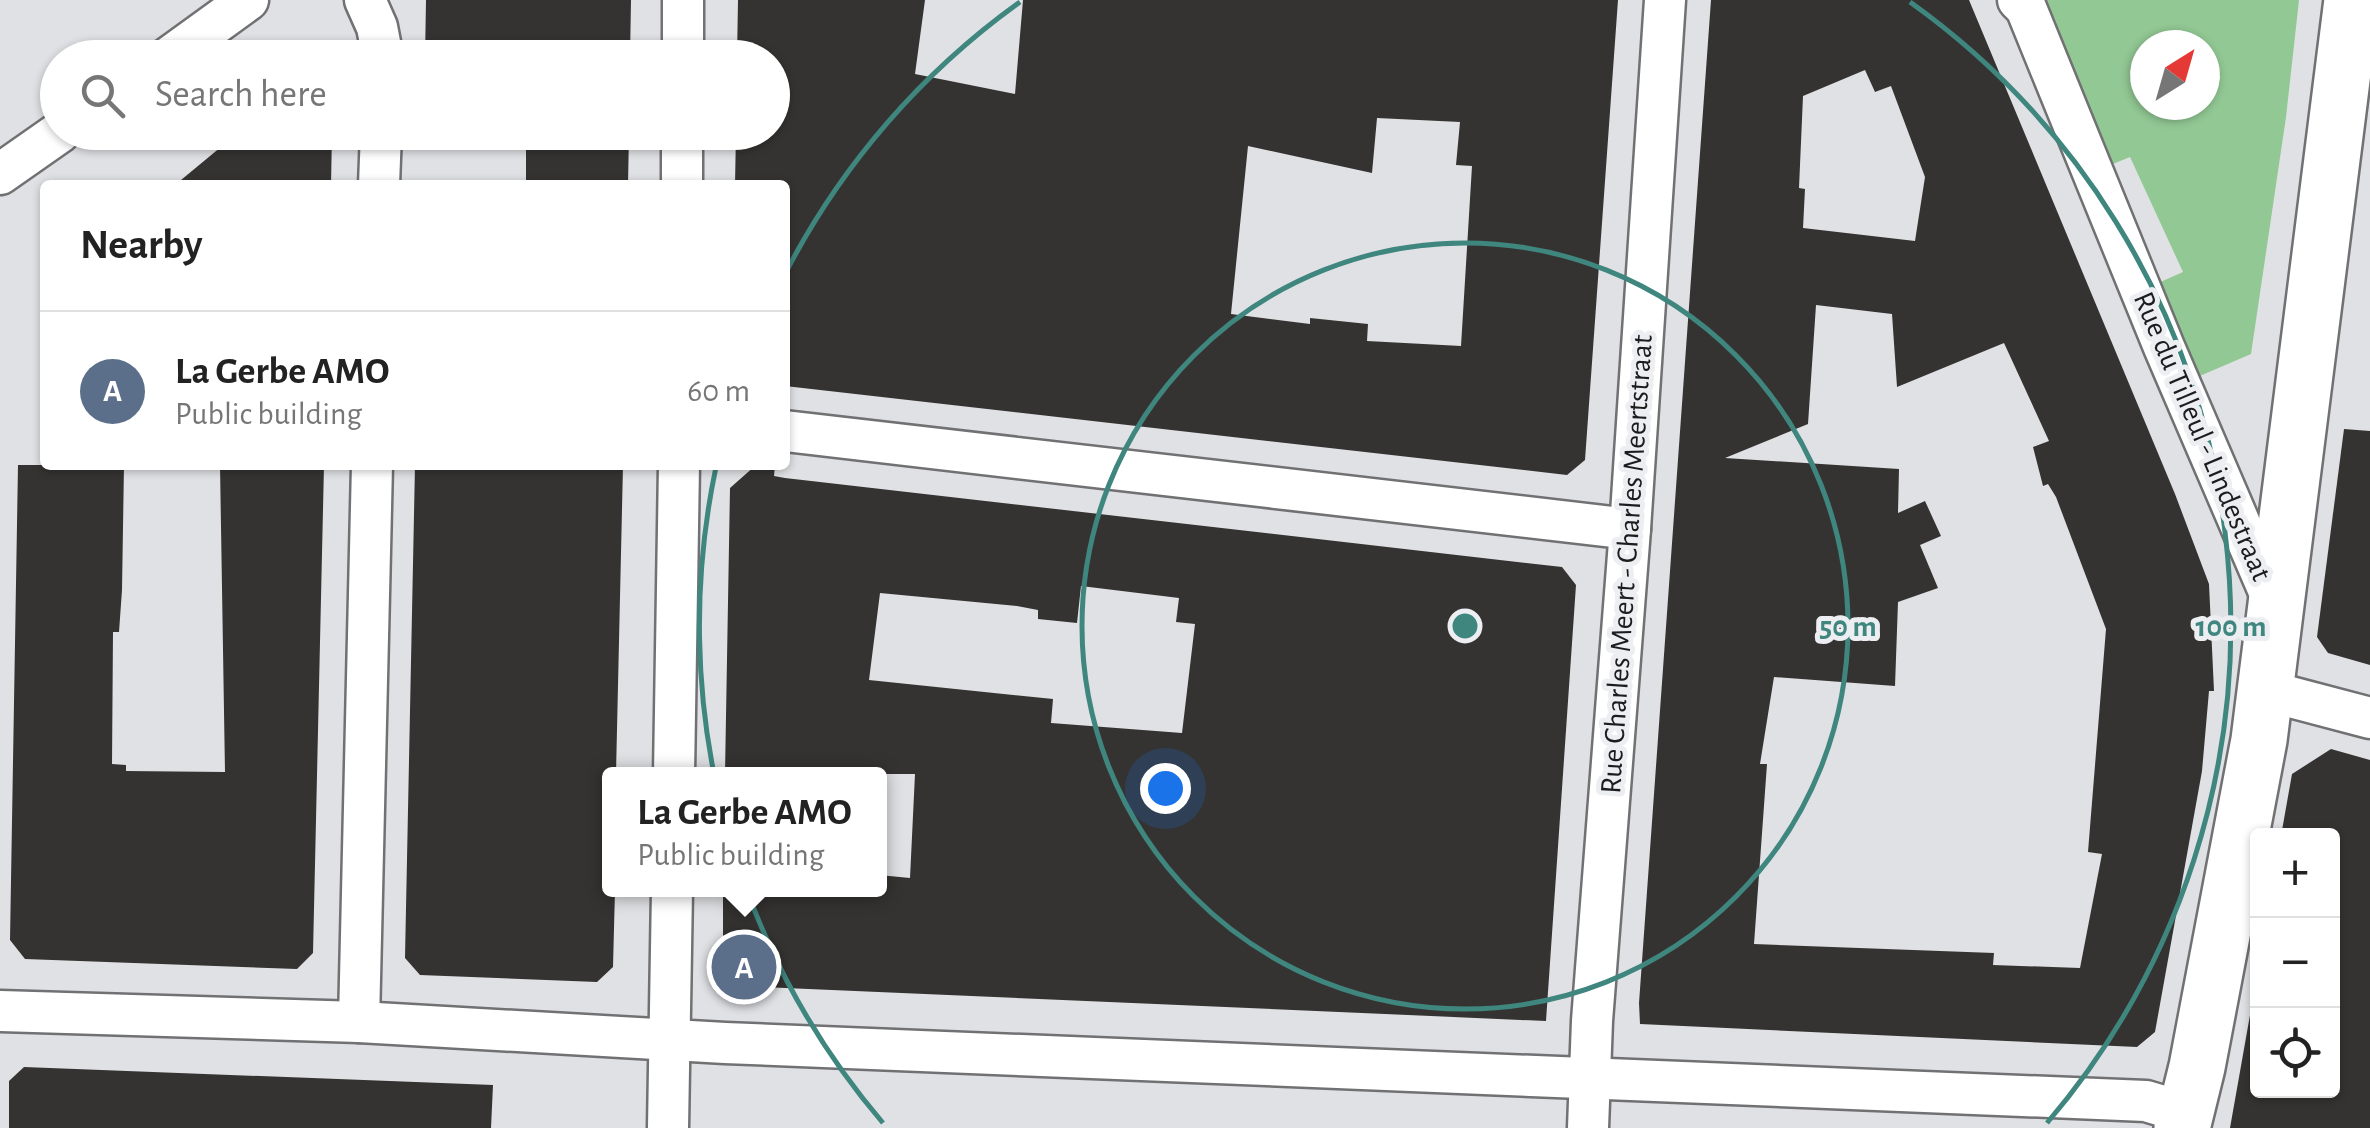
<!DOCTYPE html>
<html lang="en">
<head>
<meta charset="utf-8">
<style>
  :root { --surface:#fff; --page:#f6f6f6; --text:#222; --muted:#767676; --line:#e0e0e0; --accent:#b45309 }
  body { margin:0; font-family:"Alegreya Sans",sans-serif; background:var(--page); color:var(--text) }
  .controls { position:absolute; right:30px; bottom:30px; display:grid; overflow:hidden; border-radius:10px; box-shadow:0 2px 8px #0004 }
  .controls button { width:90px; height:90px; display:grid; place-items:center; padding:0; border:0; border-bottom:2px solid var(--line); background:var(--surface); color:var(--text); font:50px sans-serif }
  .compass { position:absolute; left:2130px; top:30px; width:90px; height:90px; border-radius:50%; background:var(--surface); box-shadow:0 2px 8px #0004; rotate:37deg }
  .you { position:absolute; left:1165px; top:788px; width:35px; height:35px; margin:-25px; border:8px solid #fff; border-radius:50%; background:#1a73e8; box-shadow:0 0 0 15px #1a73e833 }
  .badge { display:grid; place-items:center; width:65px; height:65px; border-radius:50%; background:var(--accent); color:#fff; font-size:32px; font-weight:700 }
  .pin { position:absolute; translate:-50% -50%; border:5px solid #fff; box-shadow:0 2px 10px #0006 }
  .popup { position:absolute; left:602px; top:767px; width:285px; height:130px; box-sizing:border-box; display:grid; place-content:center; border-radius:10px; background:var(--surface); filter:drop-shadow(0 2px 8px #0005); font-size:32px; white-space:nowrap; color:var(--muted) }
  .popup b { font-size:38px; color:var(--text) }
  .popup::after { content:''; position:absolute; left:50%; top:100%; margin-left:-20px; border:20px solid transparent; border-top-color:var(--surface) }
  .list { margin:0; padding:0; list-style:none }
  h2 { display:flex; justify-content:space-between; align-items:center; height:130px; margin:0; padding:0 40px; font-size:42px }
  h2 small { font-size:32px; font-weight:400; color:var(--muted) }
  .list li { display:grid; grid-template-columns:65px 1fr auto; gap:30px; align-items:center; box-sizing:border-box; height:160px; padding:0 40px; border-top:2px solid var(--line) }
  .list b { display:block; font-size:38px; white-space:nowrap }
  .list p { margin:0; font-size:32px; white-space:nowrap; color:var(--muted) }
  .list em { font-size:32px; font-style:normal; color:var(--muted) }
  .icon { flex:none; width:55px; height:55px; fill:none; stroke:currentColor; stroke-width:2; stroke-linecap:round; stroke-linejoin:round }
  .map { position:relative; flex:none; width:2370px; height:1128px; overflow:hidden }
  .search { position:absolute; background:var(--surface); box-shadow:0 2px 8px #0004; left:40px; top:40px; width:750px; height:110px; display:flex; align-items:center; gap:25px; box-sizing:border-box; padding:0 35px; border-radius:55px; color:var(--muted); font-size:38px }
  .panel { position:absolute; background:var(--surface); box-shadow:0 2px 8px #0004; left:40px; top:180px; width:750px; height:290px; border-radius:10px }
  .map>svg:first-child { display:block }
  .green { fill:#92c894; fill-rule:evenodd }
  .building { fill:#353331; fill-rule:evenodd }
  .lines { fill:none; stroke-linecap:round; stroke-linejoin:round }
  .street-casing { stroke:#717174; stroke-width:45 }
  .secondary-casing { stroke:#717174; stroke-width:60 }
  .street { stroke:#fff; stroke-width:40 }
  .secondary { stroke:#fff; stroke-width:55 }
  .ring { fill:none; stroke:#3f867f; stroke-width:5 }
  .labels { text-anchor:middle; stroke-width:10; stroke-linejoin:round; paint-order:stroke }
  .street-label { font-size:30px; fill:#1c1c1d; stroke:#edeef2 }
  .centre { fill:#3f867f; stroke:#edeef2; stroke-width:5 }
  .ring-label { font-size:30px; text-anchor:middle; font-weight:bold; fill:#3f867f; stroke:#edeef2; stroke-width:10; stroke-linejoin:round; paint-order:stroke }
</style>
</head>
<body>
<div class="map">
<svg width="2370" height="1128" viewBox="0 0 2370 1128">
  <rect width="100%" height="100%" fill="#e0e1e4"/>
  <path class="green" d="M2037 0H2299L2286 117 2251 354 2195 378 2156 284 2183 272 2130 157 2108 166ZM2145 45H2205V105H2145Z"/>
  <g class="building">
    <polygon points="426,0 631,0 630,58 472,55 472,58 425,58"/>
    <path d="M738 0H925L915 74 1015 94 1023 0H1618L1585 460 1567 475 785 386V185H735L736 132H772V58H737ZM1377 118 1460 122 1456 165 1472 166 1461 346 1367 341 1368 324 1310 318V324L1231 314 1248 146 1372 173Z"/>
    <path d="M1711 0H1969L2175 494 2209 584 2214 691H2209L2202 771 2155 1032 2137 1047 1640 1024 1639 1003ZM1865 70 1875 92 1891 86 1925 177 1915 241 1803 228 1805 189 1799 188 1803 96ZM1816 305 1892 314 1897 387 2004 343 2049 441 2033 447 2043 486 2048 484 2056 497 2106 629 2088 852 2102 854 2080 968 1993 965 1994 953 1754 944 1767 764H1760L1774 677 1895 686 1898 602 1938 588 1920 545 1941 536 1925 501 1898 513 1899 469 1725 458 1808 424Z"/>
    <polygon points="239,132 332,132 331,185 175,185"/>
    <polygon points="526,132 629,132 628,185 526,185"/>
    <polygon points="2344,429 2370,431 2370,665 2328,653 2317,637"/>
    <polygon points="18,465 124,465 122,590 119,632 113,632 112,764 126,765 126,771 225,772 220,465 324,465 313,953 297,969 25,959 10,940"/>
    <polygon points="415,465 623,465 616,774 609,774 609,890 615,890 613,967 597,982 420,975 405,958"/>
    <path d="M756 465H775L774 476 785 478 1562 567 1576 585 1546 1021 739 986 723 970V890H879V875L910 878 915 774H725L730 488ZM1081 586 1179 598 1176 622 1195 624 1182 733 1051 723 1053 699 869 680 880 593 1017 606 1038 610V619L1077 623Z"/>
    <polygon points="2331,749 2370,760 2370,1128 2230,1128 2258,970 2258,1090 2332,1090 2332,836 2281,836 2292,774"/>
    <polygon points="24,1067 493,1085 491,1128 9,1128 9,1081"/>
  </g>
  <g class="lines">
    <defs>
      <g id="street">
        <polyline points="365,0 377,27 383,58"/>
        <polyline points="2018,0 2026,8 2164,347 2274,603"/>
        <polyline points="168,58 248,0"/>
        <polyline points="683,58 683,0"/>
        <polyline points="0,174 60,132"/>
        <polyline points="379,185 381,132"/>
        <polyline points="682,185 682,132"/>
        <polyline points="785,431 1630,529"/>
        <polyline points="2264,690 2370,718"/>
        <polyline points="674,774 679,465"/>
        <polyline points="0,1011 359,1022 725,1043 2146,1101 2186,1113"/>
        <polyline points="359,1022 372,465"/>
        <polyline points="668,1128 672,890"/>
        <polyline points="1588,1128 1592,1021 1630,529 1665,0"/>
      </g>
      <polyline id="secondary" points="2182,1128 2197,1067 2259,740 2352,0"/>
    </defs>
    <use href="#street" class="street-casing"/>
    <use href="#secondary" class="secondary-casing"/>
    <use href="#street" class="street"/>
    <use href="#secondary" class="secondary"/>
  </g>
  <g class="ring">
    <circle cx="1465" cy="626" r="383"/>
    <path d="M883 1123A766 766 0 0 1 716 467M786 272A766 766 0 0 1 1020 2M1910 2A766 766 0 0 1 2047 1123"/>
  </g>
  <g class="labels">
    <g class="street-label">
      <text transform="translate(2203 436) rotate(67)" y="10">Rue du Tilleul - Lindestraat</text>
      <text transform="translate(1626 564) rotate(-86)" y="10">Rue Charles Meert - Charles Meertstraat</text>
    </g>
  </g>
  <circle cx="1465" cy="626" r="15" class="centre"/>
  <g class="ring-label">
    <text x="1848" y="636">50 m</text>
    <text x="2231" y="636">100 m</text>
  </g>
</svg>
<div class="controls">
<button>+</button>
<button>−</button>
<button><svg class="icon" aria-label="locate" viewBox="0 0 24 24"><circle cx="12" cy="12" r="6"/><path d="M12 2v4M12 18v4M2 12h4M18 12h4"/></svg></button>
</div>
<svg class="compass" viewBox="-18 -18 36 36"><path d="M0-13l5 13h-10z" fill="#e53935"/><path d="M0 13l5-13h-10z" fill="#767676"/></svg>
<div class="you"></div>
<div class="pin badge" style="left:744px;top:967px;background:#5c6f8a">A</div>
<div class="popup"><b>La Gerbe AMO</b>Public building</div>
<div class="search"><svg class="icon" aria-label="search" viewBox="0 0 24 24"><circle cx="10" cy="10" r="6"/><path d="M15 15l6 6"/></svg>Search here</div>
<section class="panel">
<h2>Nearby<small></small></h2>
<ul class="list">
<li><span class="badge" style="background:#5c6f8a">A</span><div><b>La Gerbe AMO</b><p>Public building</p></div><em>60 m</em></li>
</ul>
</section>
</div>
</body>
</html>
